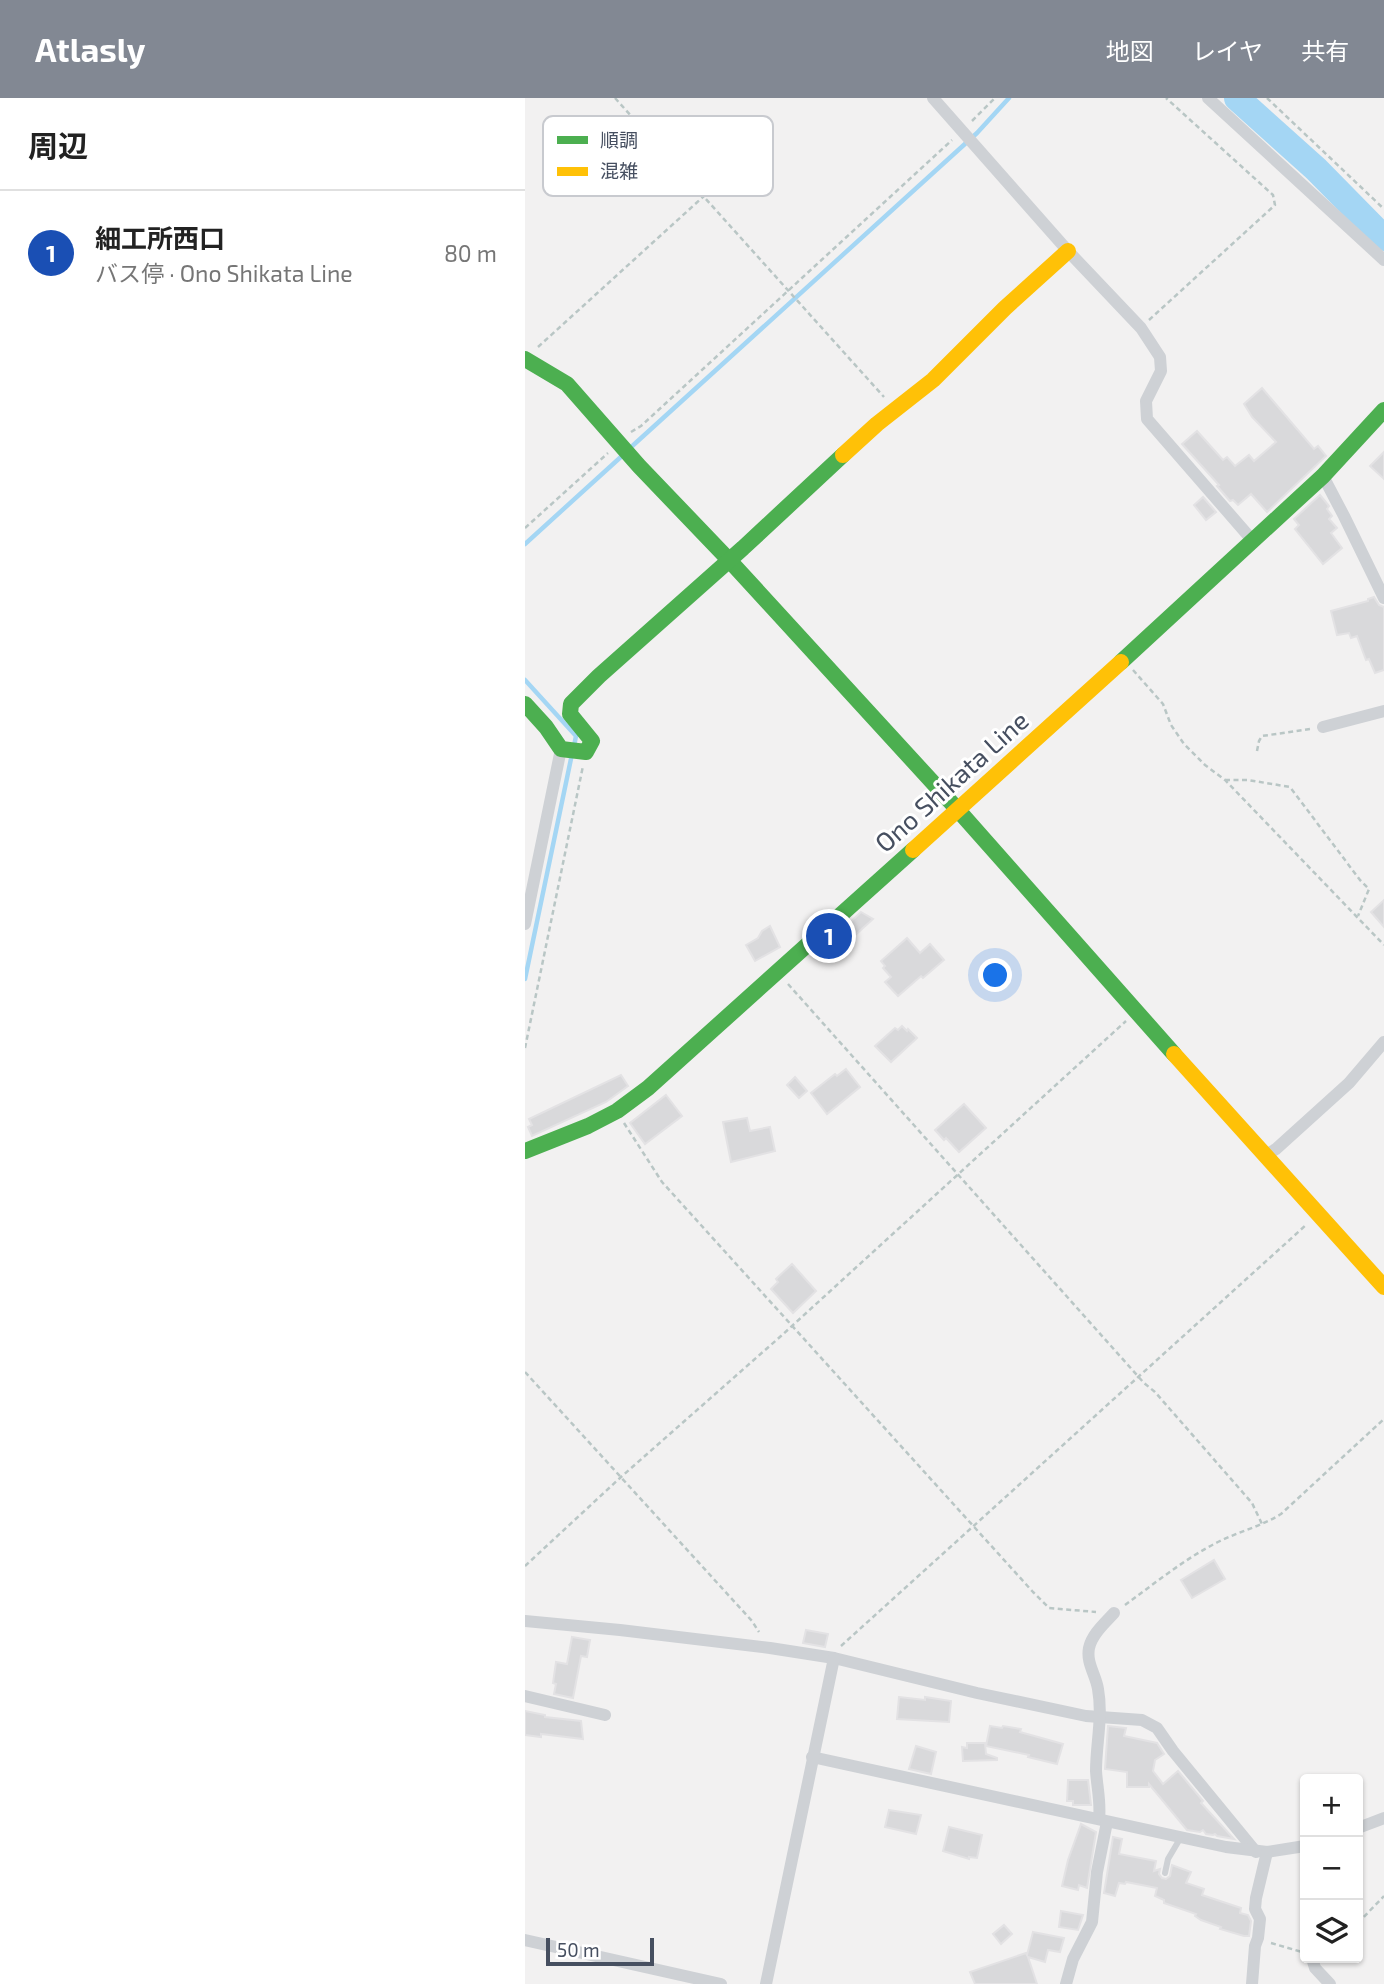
<!DOCTYPE html>
<html lang="ja">
<head>
<meta charset="utf-8">
<style>
  :root { --surface:#fff; --page:#f2f2f2; --text:#222; --muted:#767676; --line:#e0e0e0; --accent:#828893 }
  body { margin:0; font-family:"Exo 2","Noto Sans JP",sans-serif; background:var(--page); color:var(--text) }
  .controls { position:absolute; right:21px; bottom:21px; display:grid; overflow:hidden; border-radius:7px; box-shadow:0 2px 5px #0004 }
  .controls button { width:63px; height:63px; display:grid; place-items:center; padding:0; border:0; border-bottom:2px solid var(--line); background:var(--surface); color:var(--text); font:35px sans-serif }
  .scale { position:absolute; left:21px; bottom:18px; width:108px; box-sizing:border-box; padding-left:7px; border:4px solid #464f60; border-top:0; font-size:19px; line-height:24px; white-space:nowrap; color:#464f60; -webkit-text-stroke:5px #fff; paint-order:stroke }
  .you { position:absolute; left:471px; top:878px; width:24px; height:24px; margin:-18px; border:5px solid #fff; border-radius:50%; background:#1a73e8; box-shadow:0 0 0 10px #1a73e833 }
  .badge { display:grid; place-items:center; width:46px; height:46px; border-radius:50%; background:var(--accent); color:#fff; font-size:23px; font-weight:700 }
  .pin { position:absolute; translate:-50% -50%; border:4px solid #fff; box-shadow:0 2px 7px #0006 }
  .list { margin:0; padding:0; list-style:none }
  h2 { display:flex; justify-content:space-between; align-items:center; height:91px; margin:0; padding:0 28px; font-size:30px }
  h2 small { font-size:23px; font-weight:400; color:var(--muted) }
  .list li { display:grid; grid-template-columns:46px 1fr auto; gap:21px; align-items:center; box-sizing:border-box; height:126px; padding:0 28px; border-top:2px solid var(--line) }
  .list b { display:block; font-size:26px; white-space:nowrap }
  .list p { margin:0; font-size:23px; white-space:nowrap; color:var(--muted) }
  .list em { font-size:23px; font-style:normal; color:var(--muted) }
  .icon { flex:none; width:38px; height:38px; fill:none; stroke:currentColor; stroke-width:2; stroke-linecap:round; stroke-linejoin:round }
  .map { position:relative; flex:none; width:859px; height:1886px; overflow:hidden }
  header { display:flex; align-items:center; gap:42px; box-sizing:border-box; height:98px; padding:0 35px; background:var(--accent); color:#fff }
  header strong { font-size:33px }
  nav { display:flex; gap:38px; margin-inline-start:auto; font-size:24px }
  main { display:flex }
  aside { flex:1; background:var(--surface) }
  .map>svg:first-child { display:block }
  .lines { fill:none; stroke-linecap:round; stroke-linejoin:round }
  .stream { stroke:#a4d6f4; stroke-width:4.5 }
  .river { stroke:#a4d6f4; stroke-width:26 }
  .building { fill:#d9d9db; stroke:#e3e2e4; stroke-width:2 }
  .path { stroke:#b9c6c5; stroke-width:2.5; stroke-dasharray:5 3.5; stroke-linecap:butt }
  .lane { stroke:#ced1d5; stroke-width:6 }
  .street { stroke:#ced1d5; stroke-width:12 }
  .fast { stroke:#4caf50; stroke-width:16 }
  .slow { stroke:#ffc107; stroke-width:16 }
  .labels { text-anchor:middle; stroke-width:6; stroke-linejoin:round; paint-order:stroke }
  .street-label { font-size:26px; fill:#464f60; stroke:#fff }
  .key { fill:#fff; stroke:#c8cacf; stroke-width:2 }
  .key-label { font-size:19px; fill:#464f60 }
</style>
</head>
<body>
<header>
<strong>Atlasly</strong>
<nav><a>地図</a><a>レイヤ</a><a>共有</a></nav>
</header>
<main>
<aside>
<h2>周辺<small></small></h2>
<ul class="list">
<li><span class="badge" style="background:#1a4fb4">1</span><div><b>細工所西口</b><p>バス停 · Ono Shikata Line</p></div><em>80 m</em></li>
</ul>
</aside>
<div class="map">
<svg width="859" height="1886" viewBox="0 0 859 1886">
  <rect width="100%" height="100%" fill="#f2f1f1"/>
  <g class="lines">
    <g class="stream">
      <polyline points="104,351 452,35 484,0"/>
      <polyline points="0,446 98,357"/>
      <polyline points="0,582 51,638 49,648"/>
      <polyline points="0,881 47,656"/>
    </g>
    <polyline class="river" points="712,0 791,71 859,140"/>
  </g>
  <g class="building">
    <polygon points="737,290 789,351 793,348 801,358 742,414 726,396 713,407 708,402 705,403 692,388 694,387 657,346 672,333 698,362 702,359 710,368 724,357 729,363 751,344 727,319 719,306"/>
    <polygon points="859,354 859,381 845,368"/>
    <polygon points="795,397 804,408 802,411 807,418 804,421 812,430 806,435 817,450 798,466 770,431 774,427 769,421"/>
    <polygon points="678,399 691,414 681,422 669,407"/>
    <polygon points="849,499 854,507 859,509 859,572 850,575 844,561 841,562 832,538 826,540 824,535 812,537 806,513 843,503 843,501"/>
    <polygon points="859,802 859,829 846,814"/>
    <polygon points="336,814 348,821 328,839 319,830"/>
    <polygon points="245,828 255,849 230,863 221,847 233,840 237,833"/>
    <polygon points="382,840 395,855 405,846 419,862 398,880 396,878 373,898 360,884 366,879 358,870 360,868 356,863"/>
    <polygon points="377,928 382,933 383,931 392,940 366,964 350,948 370,930 373,932"/>
    <polygon points="321,971 335,989 302,1016 286,995 310,976 312,978"/>
    <polygon points="96,977 103,988 81,1004 7,1038 3,1029 7,1027 4,1021"/>
    <polygon points="270,979 282,993 274,1000 262,987"/>
    <polygon points="141,997 157,1018 120,1046 105,1025"/>
    <polygon points="439,1006 461,1030 434,1054 421,1040 419,1042 410,1032"/>
    <polygon points="222,1020 225,1033 245,1029 250,1053 206,1064 198,1024"/>
    <polygon points="267,1166 291,1193 268,1215 246,1191 253,1184 251,1181"/>
    <polygon points="689,1462 700,1481 667,1500 656,1482"/>
    <polygon points="281,1532 303,1536 300,1549 278,1545"/>
    <polygon points="47,1539 65,1542 62,1559 56,1558 48,1600 29,1596 31,1586 28,1585 31,1564 42,1566"/>
    <polygon points="374,1599 400,1602 400,1599 426,1603 424,1624 372,1621"/>
    <polygon points="0,1613 20,1617 20,1619 56,1623 58,1641 16,1636 16,1639 0,1637"/>
    <polygon points="465,1628 477,1630 478,1628 496,1631 495,1634 538,1646 532,1666 503,1659 504,1657 461,1648"/>
    <polygon points="583,1628 601,1630 599,1638 632,1645 639,1656 630,1662 628,1673 638,1686 653,1673 678,1703 676,1705 709,1741 692,1738 690,1736 688,1737 681,1736 678,1732 675,1734 662,1732 624,1686 624,1689 602,1689 602,1674 580,1671"/>
    <polygon points="442,1645 460,1645 461,1656 472,1660 472,1662 438,1663 437,1649 442,1650"/>
    <polygon points="391,1648 411,1654 406,1676 384,1671"/>
    <polygon points="543,1682 563,1682 566,1707 548,1707 548,1703 542,1703"/>
    <polygon points="364,1712 396,1717 391,1736 360,1729"/>
    <polygon points="556,1726 571,1734 562,1790 554,1787 553,1792 537,1788 543,1762"/>
    <polygon points="424,1729 457,1737 452,1760 444,1759 444,1761 418,1753"/>
    <polygon points="588,1739 597,1741 594,1756 631,1763 629,1773 635,1771 634,1776 637,1780 641,1781 645,1778 647,1767 666,1774 661,1785 679,1791 677,1797 716,1810 715,1815 723,1817 726,1823 724,1838 719,1838 695,1831 696,1829 676,1822 670,1818 671,1816 639,1805 639,1802 630,1798 632,1790 601,1784 600,1786 594,1785 590,1798 579,1795"/>
    <polygon points="536,1813 558,1817 553,1832 534,1829"/>
    <polygon points="479,1827 487,1836 476,1846 468,1836"/>
    <polygon points="508,1834 539,1840 535,1854 523,1852 520,1864 503,1859 512,1886 450,1886 445,1874 501,1855 502,1857"/>
  </g>
  <g class="lines">
    <g class="path">
      <polyline points="90,0 359,299"/>
      <polyline points="742,0 859,111"/>
      <polyline points="447,23 470,0"/>
      <polyline points="624,222 750,107 748,97 641,0"/>
      <polyline points="13,249 179,98"/>
      <polyline points="106,334 116,328 427,42"/>
      <polyline points="0,430 83,355"/>
      <polyline points="608,572 638,606 646,627 659,646 680,667 700,682 859,847"/>
      <polyline points="732,653 734,643 737,638 785,631"/>
      <polyline points="700,682 723,682 765,689 835,782 844,791 833,818"/>
      <polyline points="263,886 619,1285 630,1294 727,1405 737,1426"/>
      <polyline points="0,950 58,668"/>
      <polyline points="99,1025 137,1084 508,1494 524,1510 571,1514"/>
      <polyline points="0,1274 227,1523 234,1534"/>
      <polyline points="0,1468 96,1379 256,1238 601,923"/>
      <path d="M600 1507C629 1486 658 1462 691 1445 712 1434 735 1429 756 1416L859 1321"/>
      <polyline points="316,1548 781,1127"/>
      <polyline points="833,1825 859,1798"/>
      <polyline points="746,1845 777,1854"/>
    </g>
    <polyline class="lane" points="640,1775 643,1761 656,1739"/>
    <g class="street">
      <polyline points="408,0 543,153 616,230 635,259 636,273 621,303 622,321 728,443"/>
      <polyline points="683,0 859,162"/>
      <polyline points="798,378 819,418 859,500"/>
      <polyline points="798,629 859,613"/>
      <polyline points="0,826 36,651"/>
      <polyline points="739,1058 751,1051 824,985 859,944"/>
      <polyline points="0,1523 95,1532 245,1550 309,1560 452,1595 561,1618 617,1622 632,1630 648,1653 731,1754"/>
      <polyline points="0,1598 80,1617"/>
      <polyline points="287,1659 701,1749 742,1754 780,1748"/>
      <path d="M574 1721C576 1705 572 1689 571 1673 571 1646 578 1619 573 1591 571 1577 561 1565 564 1550 567 1536 580 1525 589 1515"/>
      <polyline points="833,1730 859,1720"/>
      <polyline points="0,1842 196,1886"/>
      <polyline points="787,1860 790,1870 805,1886"/>
      <polyline points="241,1886 309,1560"/>
      <polyline points="541,1886 548,1861 567,1824 572,1774 582,1724"/>
      <polyline points="727,1886 730,1848 733,1840 735,1821 730,1811 731,1800 742,1754"/>
    </g>
    <g class="fast">
      <polyline points="0,261 42,286 114,368 204,462 433,712 649,956"/>
      <polyline points="596,564 798,378 859,312"/>
      <polyline points="0,606 21,629 36,651 61,654 67,643 45,616 46,606 74,578 218,450 318,357"/>
      <polyline points="0,1053 63,1028 92,1013 123,990 388,752"/>
    </g>
    <g class="slow">
      <polyline points="318,357 352,326 408,282 480,210 543,153"/>
      <polyline points="388,752 596,564"/>
      <polyline points="649,956 859,1189"/>
    </g>
  </g>
  <g class="labels">
    <g class="street-label">
      <text transform="translate(427 684) rotate(-42)" y="9">Ono Shikata Line</text>
    </g>
  </g>
  <rect x="18" y="18" width="230" height="80" rx="10" class="key"/>
  <rect x="32" y="38" width="31" height="8" fill="#4caf50"/>
  <rect x="32" y="69" width="31" height="9" fill="#ffc107"/>
  <g class="key-label">
    <text x="75" y="49">順調</text>
    <text x="75" y="80">混雑</text>
  </g>
</svg>
<div class="controls">
<button>+</button>
<button>−</button>
<button><svg class="icon" aria-label="layers" viewBox="0 0 24 24"><path d="M12 4l9 5-9 5-9-5zM3 14l9 5 9-5"/></svg></button>
</div>
<div class="scale">50 m</div>
<div class="you"></div>
<div class="pin badge" style="left:304px;top:838px;background:#1a4fb4">1</div>
</div>
</main>
</body>
</html>
